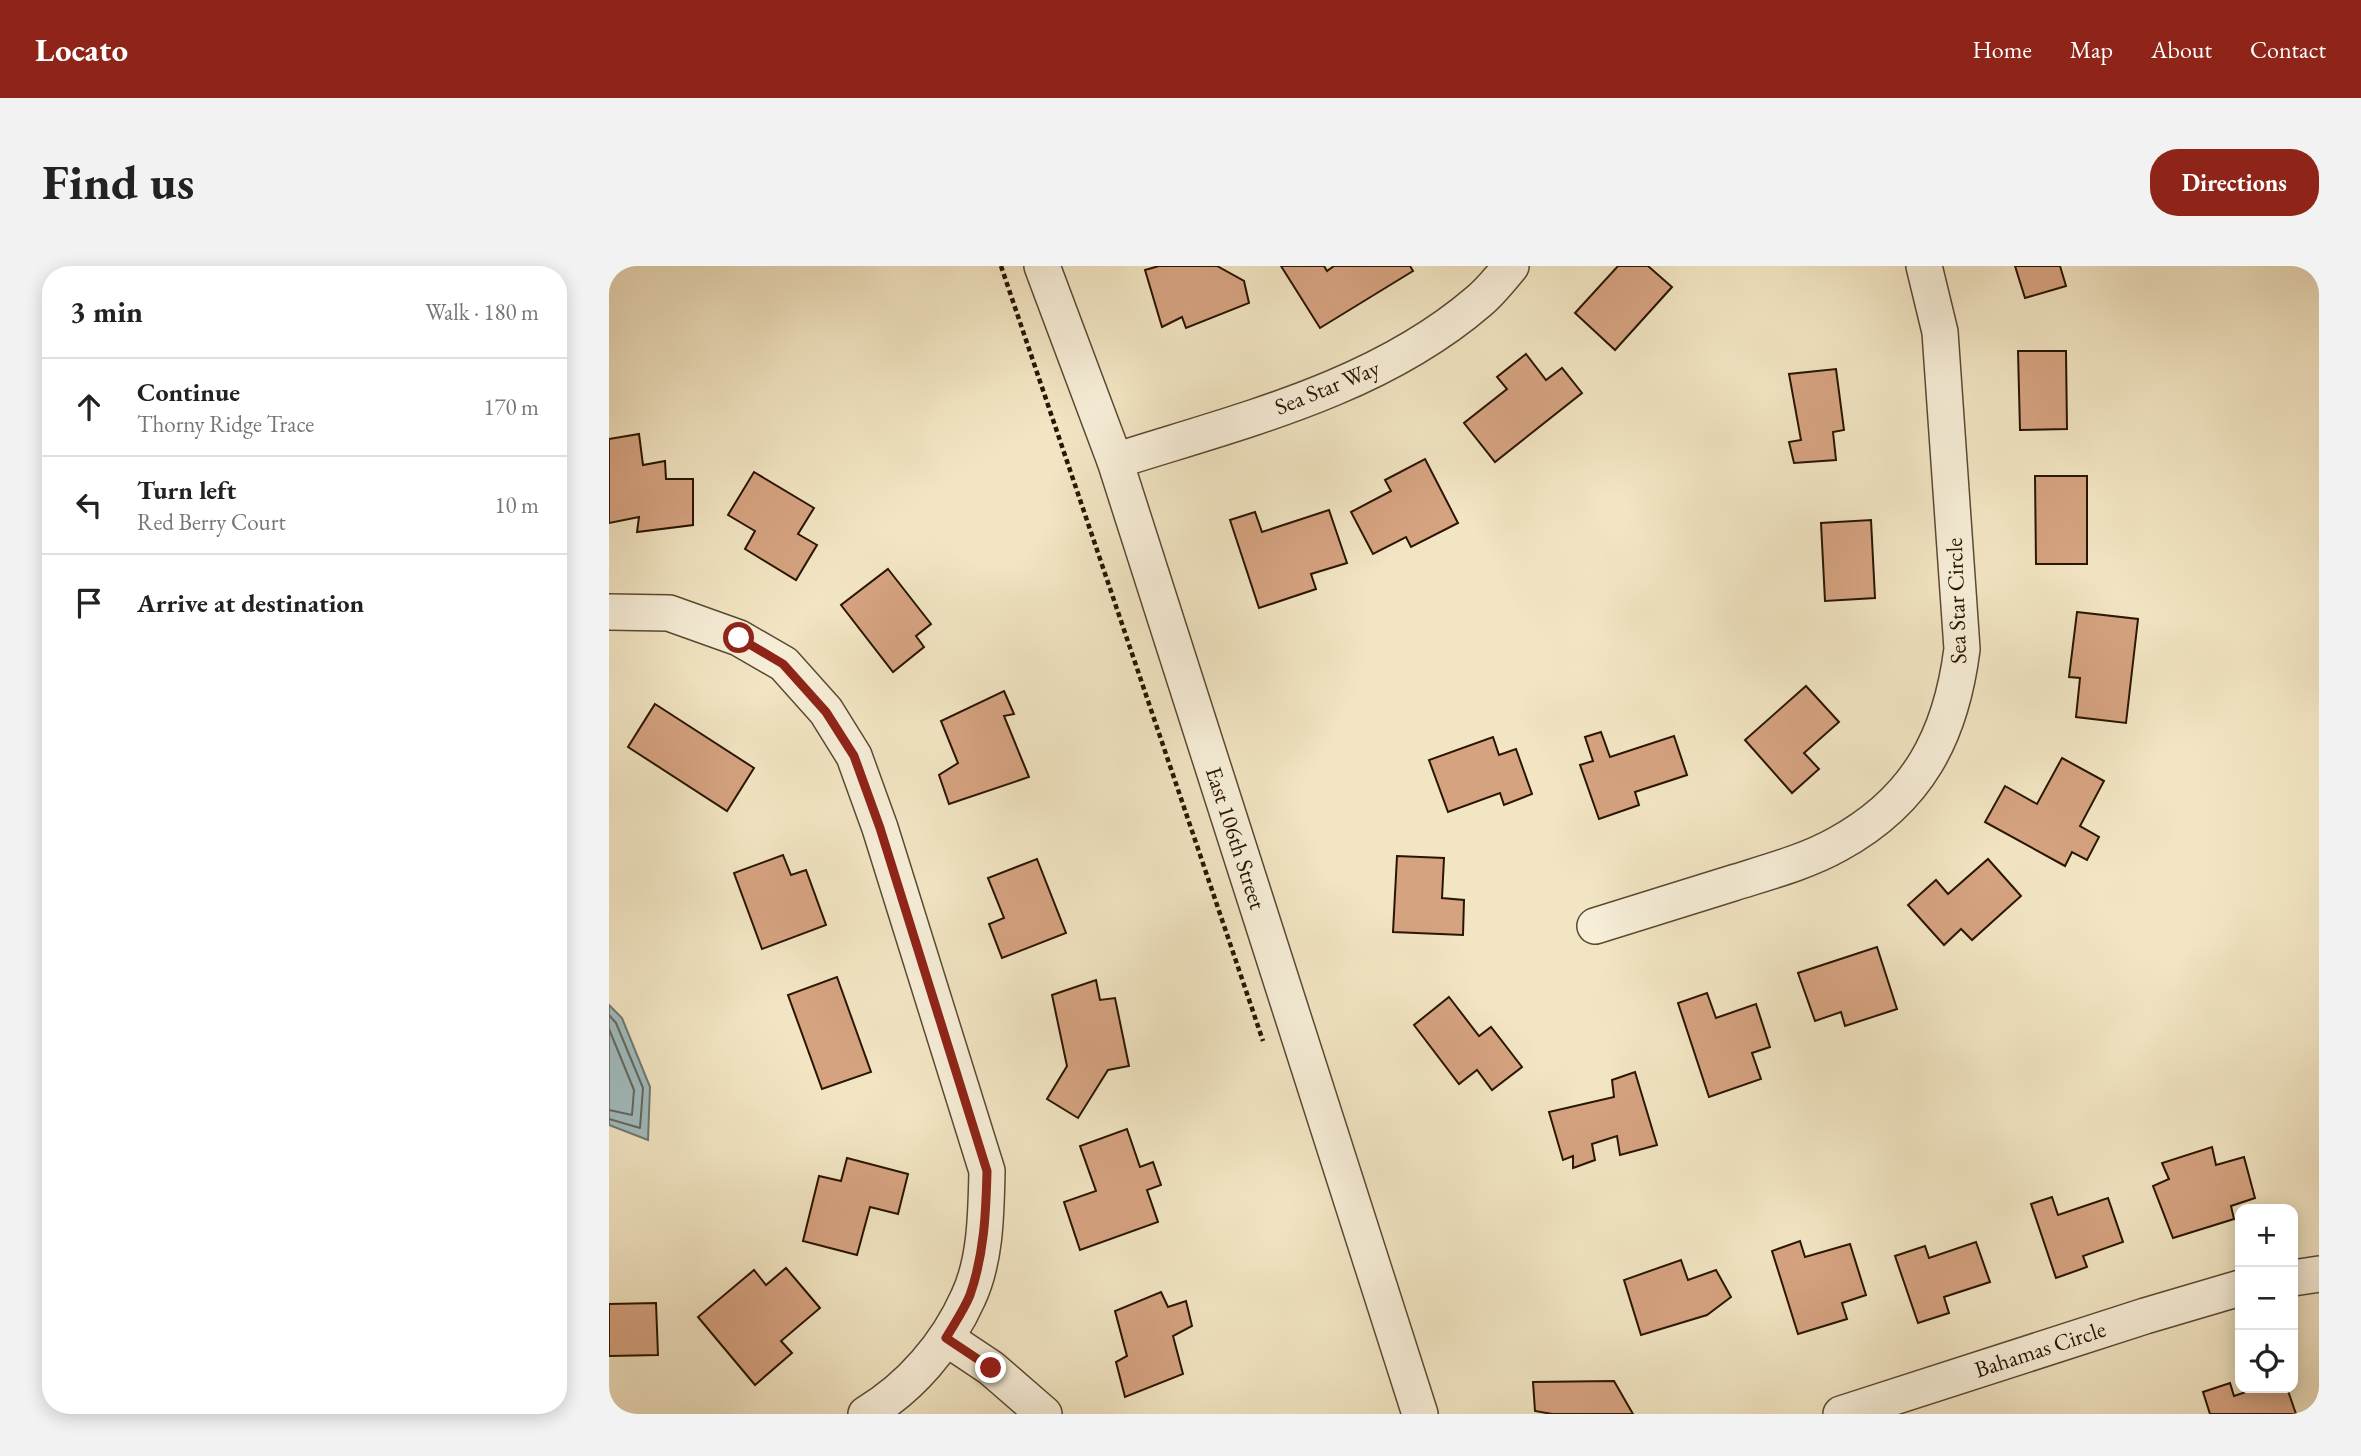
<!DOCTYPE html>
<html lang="en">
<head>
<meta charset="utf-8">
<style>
  :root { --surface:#fff; --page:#f2f2f2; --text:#222; --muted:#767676; --line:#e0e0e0; --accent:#8f2418 }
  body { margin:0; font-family:"EB Garamond",serif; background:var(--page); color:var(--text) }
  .controls { position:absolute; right:21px; bottom:21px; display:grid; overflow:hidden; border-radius:14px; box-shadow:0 4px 18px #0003 }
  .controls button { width:63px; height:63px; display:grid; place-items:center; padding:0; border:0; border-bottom:2px solid var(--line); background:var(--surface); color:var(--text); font:35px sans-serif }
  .stop { position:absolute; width:21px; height:21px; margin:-16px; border:5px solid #8f2418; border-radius:50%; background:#fff }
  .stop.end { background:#8f2418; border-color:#fff; box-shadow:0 2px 7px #0008 }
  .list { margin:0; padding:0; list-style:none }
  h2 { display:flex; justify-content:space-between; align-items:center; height:91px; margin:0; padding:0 28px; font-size:30px }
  h2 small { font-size:23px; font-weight:400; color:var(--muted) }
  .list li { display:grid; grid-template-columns:46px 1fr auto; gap:21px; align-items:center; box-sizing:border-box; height:98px; padding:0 28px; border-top:2px solid var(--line) }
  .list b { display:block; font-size:26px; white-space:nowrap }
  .list p { margin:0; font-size:23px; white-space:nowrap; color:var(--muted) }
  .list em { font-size:23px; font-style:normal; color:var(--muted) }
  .icon { flex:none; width:38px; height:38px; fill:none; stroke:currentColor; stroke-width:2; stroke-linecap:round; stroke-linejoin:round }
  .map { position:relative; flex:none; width:1710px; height:1148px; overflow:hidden; border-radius:28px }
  header { display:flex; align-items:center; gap:42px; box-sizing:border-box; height:98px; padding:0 35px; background:var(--accent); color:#fff }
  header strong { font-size:33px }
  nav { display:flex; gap:38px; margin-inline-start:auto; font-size:24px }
  .intro { display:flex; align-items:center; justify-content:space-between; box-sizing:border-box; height:168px; padding:0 42px }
  h1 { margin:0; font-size:49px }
  .button { padding:18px 32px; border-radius:28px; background:var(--accent); color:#fff; font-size:24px; font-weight:700 }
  main { display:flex; gap:42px; padding:0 42px }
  aside { flex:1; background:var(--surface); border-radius:28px; box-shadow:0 4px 18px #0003 }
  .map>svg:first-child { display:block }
  .water { fill:#a1bcbf; stroke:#717973; stroke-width:2 }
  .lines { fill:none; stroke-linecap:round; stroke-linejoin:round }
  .shore { stroke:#656860; stroke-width:2 }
  .building { fill:#d6a381; stroke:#291502; stroke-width:2 }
  .minor-casing { stroke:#5b4932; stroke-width:38 }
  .path { stroke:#291502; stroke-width:4.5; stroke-dasharray:5 3.5; stroke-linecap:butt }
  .minor { stroke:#f7eed8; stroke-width:35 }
  .route { stroke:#8f2418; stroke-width:9 }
  .labels { text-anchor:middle; stroke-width:7; stroke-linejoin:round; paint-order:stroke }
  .street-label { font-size:23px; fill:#291502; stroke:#f7eed8 }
</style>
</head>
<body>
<header>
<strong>Locato</strong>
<nav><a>Home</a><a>Map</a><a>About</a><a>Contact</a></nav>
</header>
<div class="intro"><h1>Find us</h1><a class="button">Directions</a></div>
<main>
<aside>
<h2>3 min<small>Walk · 180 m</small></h2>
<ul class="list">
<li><svg class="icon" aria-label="ahead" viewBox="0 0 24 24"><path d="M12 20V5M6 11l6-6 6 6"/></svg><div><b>Continue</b><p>Thorny Ridge Trace</p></div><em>170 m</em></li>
<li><svg class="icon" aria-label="left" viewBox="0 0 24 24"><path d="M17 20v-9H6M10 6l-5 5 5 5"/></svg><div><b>Turn left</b><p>Red Berry Court</p></div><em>10 m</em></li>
<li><svg class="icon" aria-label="arrive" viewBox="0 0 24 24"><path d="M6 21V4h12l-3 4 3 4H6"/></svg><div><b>Arrive at destination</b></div></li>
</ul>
</aside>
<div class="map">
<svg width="1710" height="1148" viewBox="0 0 1710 1148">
  <rect width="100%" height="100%" fill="#f2e5c3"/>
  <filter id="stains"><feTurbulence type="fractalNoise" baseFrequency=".00286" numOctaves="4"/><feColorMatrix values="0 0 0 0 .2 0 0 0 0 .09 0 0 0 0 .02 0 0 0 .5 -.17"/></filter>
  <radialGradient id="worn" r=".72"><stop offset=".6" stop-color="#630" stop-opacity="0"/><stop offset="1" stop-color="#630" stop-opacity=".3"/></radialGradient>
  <polygon class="water" points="0,739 13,752 41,821 39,874 0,859"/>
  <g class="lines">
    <g class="shore">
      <polyline points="0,749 7,757 34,822 31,862 0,853"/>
      <polyline points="0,763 25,824 23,849 0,844"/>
    </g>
  </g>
  <g class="building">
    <polygon points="550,0 608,0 635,15 640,37 577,62 573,51 553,61 536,4"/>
    <polygon points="672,0 715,0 718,5 725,0 801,0 804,5 711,62"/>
    <polygon points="1009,0 1039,0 1063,21 1006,84 966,47"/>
    <polygon points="1406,0 1451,0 1457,20 1416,32"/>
    <polygon points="1409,85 1457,85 1458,163 1411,164"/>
    <polygon points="917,88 937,114 953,102 973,127 886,196 855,157 898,123 888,111"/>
    <polygon points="1227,103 1235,164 1224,166 1227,194 1185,197 1180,176 1192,174 1180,108"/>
    <polygon points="30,168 34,199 56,195 57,213 84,213 84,259 28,266 30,251 0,257 0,173"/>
    <polygon points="816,193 849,257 802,281 797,271 764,288 742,246 782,225 776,214"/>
    <polygon points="145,206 205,242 189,268 208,279 187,314 136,283 146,265 119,249"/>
    <polygon points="1426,210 1478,210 1478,298 1427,298"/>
    <polygon points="720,244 738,297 702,308 707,323 650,342 621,254 646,246 653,266"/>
    <polygon points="1262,254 1266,332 1216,335 1212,257"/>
    <polygon points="279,303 322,358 307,370 315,381 284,406 232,339"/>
    <polygon points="1468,346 1529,353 1517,457 1467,451 1471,412 1460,411"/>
    <polygon points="1197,420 1230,456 1195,487 1210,503 1183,527 1136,474"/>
    <polygon points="395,425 405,448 395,450 420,511 340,538 330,509 349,497 332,455"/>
    <polygon points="46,438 145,502 118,545 19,481"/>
    <polygon points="992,466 1001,491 1065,470 1078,509 1026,526 1030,539 990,553 971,499 984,495 976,471"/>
    <polygon points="884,471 890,489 907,483 923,528 895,539 891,527 839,546 820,494"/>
    <polygon points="1453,492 1495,515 1471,560 1490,571 1478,594 1463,586 1456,600 1376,556 1396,520 1428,538"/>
    <polygon points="174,589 182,609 197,604 217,659 153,683 125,607"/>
    <polygon points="788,590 835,592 833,632 855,634 854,669 784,666"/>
    <polygon points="428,593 457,667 393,692 380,658 395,652 379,612"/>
    <polygon points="1379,593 1412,630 1363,674 1352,663 1335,679 1299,639 1327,614 1339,628"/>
    <polygon points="1268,681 1288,743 1236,760 1232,746 1206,755 1189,707"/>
    <polygon points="228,711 262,806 213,823 179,729"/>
    <polygon points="487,714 491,734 506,732 520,800 499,804 469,852 438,833 458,800 443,729"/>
    <polygon points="1098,727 1107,752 1147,738 1161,781 1143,787 1152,813 1100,831 1069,737"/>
    <polygon points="840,731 870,770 882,761 913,801 883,824 868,804 850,818 805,759"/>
    <polygon points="1026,806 1048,879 1011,889 1008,870 983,878 986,894 964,902 964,890 954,894 940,846 1005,831 1003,814"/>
    <polygon points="518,863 531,901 544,896 552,919 538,924 549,956 471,984 455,936 487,925 471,880"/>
    <polygon points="1603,881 1607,899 1635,891 1646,932 1622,940 1625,953 1564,972 1544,920 1560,913 1553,897"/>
    <polygon points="238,892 299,908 289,948 261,941 248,989 194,975 210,910 232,915"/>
    <polygon points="1443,931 1449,949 1499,932 1514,976 1474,990 1478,1001 1447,1012 1422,938"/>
    <polygon points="1191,975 1196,991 1241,978 1257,1029 1233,1037 1238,1053 1189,1068 1163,985"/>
    <polygon points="1367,976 1381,1016 1335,1031 1340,1047 1309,1057 1286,990 1316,980 1320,992"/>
    <polygon points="1072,994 1079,1014 1107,1004 1122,1031 1098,1049 1032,1069 1015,1014"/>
    <polygon points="177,1002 211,1042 172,1075 183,1087 146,1119 89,1051 145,1004 157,1019"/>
    <polygon points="552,1026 559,1041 577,1035 583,1060 564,1070 574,1108 516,1131 507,1096 518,1090 506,1045"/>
    <polygon points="47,1037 49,1089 0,1090 0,1038"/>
    <polygon points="1005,1115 1024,1148 943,1148 926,1145 924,1116"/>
    <polygon points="1621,1117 1625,1130 1649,1122 1678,1122 1687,1148 1601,1148 1594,1126"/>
  </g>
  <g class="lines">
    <defs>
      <g id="minor">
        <polyline points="433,0 506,195 811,1148"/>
        <path d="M506 195C631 155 768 123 870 35 882 25 892 12 902 0"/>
        <path d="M0 346 60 347 130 372 175 398 217 445 245 490 271 562 378 905C377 946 377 994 359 1032 338 1079 301 1122 257 1148"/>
        <path d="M986 660C1032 646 1078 631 1124 617 1159 606 1197 596 1229 578 1309 534 1342 470 1353 383L1331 66 1315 0"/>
        <polyline points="1684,1012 1710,1008"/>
        <polyline points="337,1072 382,1102 435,1148"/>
        <polyline points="1232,1148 1536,1050 1631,1022"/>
      </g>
    </defs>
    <use href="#minor" class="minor-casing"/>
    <polyline class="path" points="392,0 654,775"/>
    <use href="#minor" class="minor"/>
  </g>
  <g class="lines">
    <path class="route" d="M130 372 174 398 217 446 245 490 271 562 378 905C377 947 375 989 361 1029 355 1044 345 1058 337 1072L382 1102"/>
  </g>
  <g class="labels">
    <g class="street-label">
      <text transform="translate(718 121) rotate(-22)" y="8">Sea Star Way</text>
      <text transform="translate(1347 335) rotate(-92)" y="8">Sea Star Circle</text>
      <text transform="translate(627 572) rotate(72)" y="8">East 106th Street</text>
      <text transform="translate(1431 1083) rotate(-18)" y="8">Bahamas Circle</text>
    </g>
  </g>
  <rect width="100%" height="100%" filter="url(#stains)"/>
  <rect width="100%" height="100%" fill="url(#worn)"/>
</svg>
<div class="controls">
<button>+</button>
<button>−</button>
<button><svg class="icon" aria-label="locate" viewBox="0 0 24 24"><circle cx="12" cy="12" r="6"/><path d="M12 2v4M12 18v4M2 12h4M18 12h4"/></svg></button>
</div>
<div class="stop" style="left:130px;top:372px"></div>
<div class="stop end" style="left:382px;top:1102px"></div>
</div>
</main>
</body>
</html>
